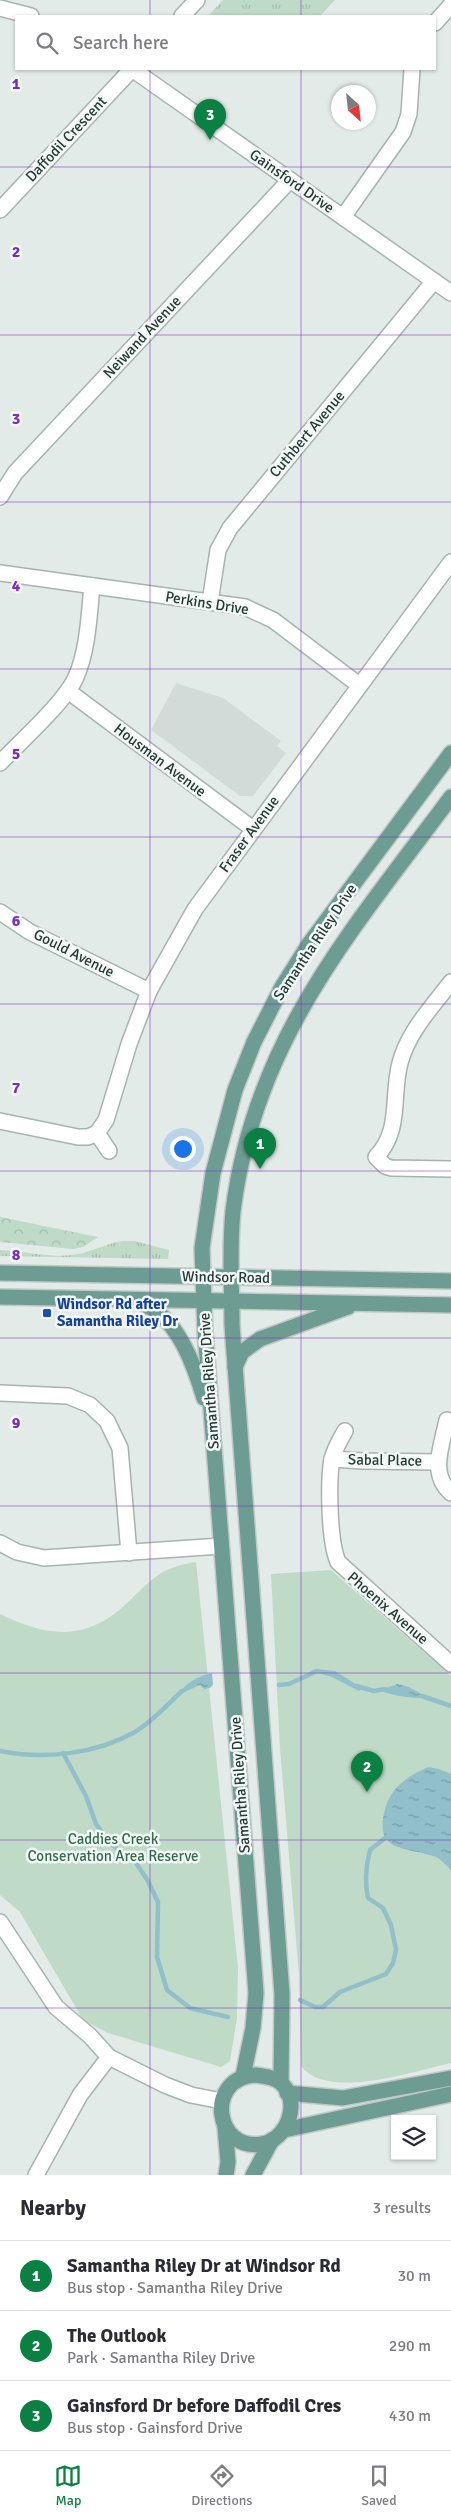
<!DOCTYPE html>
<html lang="en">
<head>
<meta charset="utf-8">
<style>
  :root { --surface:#fff; --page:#f2f2f3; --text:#2b2b33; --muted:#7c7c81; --line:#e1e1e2; --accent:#0b8043 }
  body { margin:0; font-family:Signika,sans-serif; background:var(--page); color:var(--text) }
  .controls { position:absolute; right:15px; bottom:15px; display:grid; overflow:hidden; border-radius:0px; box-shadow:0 1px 4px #0004 }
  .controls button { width:45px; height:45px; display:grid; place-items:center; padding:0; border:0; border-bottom:1px solid var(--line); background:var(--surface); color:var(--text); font:25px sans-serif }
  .compass { position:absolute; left:331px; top:85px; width:45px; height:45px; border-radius:50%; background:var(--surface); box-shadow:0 1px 4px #0004; rotate:153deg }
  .you { position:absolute; left:182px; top:1148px; width:18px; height:18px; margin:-12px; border:4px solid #fff; border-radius:50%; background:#1a73e8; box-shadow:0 0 0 8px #1a73e833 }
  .badge { display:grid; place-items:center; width:32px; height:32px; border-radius:50%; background:var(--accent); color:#fff; font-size:16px; font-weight:700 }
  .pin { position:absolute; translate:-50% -41px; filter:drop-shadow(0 1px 2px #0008) }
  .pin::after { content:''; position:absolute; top:26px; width:18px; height:15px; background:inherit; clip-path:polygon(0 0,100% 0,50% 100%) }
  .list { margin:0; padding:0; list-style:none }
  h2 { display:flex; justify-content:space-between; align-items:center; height:65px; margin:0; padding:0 20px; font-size:21px }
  h2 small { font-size:16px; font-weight:400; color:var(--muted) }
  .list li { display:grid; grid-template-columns:32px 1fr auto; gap:15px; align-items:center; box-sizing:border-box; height:70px; padding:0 20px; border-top:1px solid var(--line) }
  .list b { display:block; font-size:19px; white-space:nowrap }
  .list p { margin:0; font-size:16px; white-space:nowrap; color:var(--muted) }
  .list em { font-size:16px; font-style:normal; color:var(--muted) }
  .icon { flex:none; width:28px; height:28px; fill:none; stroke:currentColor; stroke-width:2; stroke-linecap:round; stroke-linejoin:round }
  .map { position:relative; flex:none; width:451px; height:2175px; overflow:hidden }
  .search { position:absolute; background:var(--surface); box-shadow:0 1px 4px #0004; left:15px; right:15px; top:15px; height:55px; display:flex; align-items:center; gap:12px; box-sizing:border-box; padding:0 18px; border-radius:0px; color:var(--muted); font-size:19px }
  .sheet { height:275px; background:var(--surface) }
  nav { display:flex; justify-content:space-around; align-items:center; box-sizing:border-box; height:70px; border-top:1px solid var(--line); background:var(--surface); font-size:14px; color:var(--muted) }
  nav a { display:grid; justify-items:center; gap:2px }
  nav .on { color:var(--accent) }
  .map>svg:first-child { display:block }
  .built { fill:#d2dbd7 }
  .grass { fill:url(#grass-tufts) }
  .forest { fill:url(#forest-crowns) }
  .park { fill:#bfdac7 }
  .water { fill:url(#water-ripples) }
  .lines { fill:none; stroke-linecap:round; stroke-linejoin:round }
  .stream { stroke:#91bfca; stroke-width:4.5 }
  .minor-casing { stroke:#a6b3af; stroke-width:18 }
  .major-casing { stroke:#c2c8c7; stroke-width:18 }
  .minor { stroke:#fff; stroke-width:15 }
  .major { stroke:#6d9c92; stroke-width:15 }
  .grid { fill:none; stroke:#7b2cbf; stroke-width:1; stroke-opacity:0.55 }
  .transit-dot { fill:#1a4fb4; stroke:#f3f8f6; stroke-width:2 }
  .labels { text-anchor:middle; stroke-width:5; stroke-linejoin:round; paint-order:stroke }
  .street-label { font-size:15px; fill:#253b36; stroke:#f3f8f6 }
  .transit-label { font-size:15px; font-weight:bold; fill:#164399; stroke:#f3f8f6; text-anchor:start }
  .park-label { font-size:15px; fill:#336d4d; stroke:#f3f8f6 }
  .grid-label { font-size:16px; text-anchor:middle; font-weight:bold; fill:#7b2cbf; stroke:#f3f8f6; stroke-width:5; stroke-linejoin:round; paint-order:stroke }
</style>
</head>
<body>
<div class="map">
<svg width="451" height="2175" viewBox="0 0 451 2175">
  <defs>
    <pattern id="grass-tufts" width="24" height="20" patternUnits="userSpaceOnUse" patternTransform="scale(1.25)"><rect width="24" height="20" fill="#bfdac7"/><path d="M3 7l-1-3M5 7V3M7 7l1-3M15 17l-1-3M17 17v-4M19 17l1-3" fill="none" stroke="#a4bcac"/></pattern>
    <pattern id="forest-crowns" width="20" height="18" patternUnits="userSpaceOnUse" patternTransform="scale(1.25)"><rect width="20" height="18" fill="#bfdac7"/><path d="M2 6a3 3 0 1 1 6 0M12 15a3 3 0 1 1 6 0" fill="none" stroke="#a4bcac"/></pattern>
    <pattern id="water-ripples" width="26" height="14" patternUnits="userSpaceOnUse" patternTransform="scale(1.25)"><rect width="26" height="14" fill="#91bfca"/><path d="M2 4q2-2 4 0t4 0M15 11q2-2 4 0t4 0" fill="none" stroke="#769ca5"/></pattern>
  </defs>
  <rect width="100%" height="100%" fill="#e3ebe8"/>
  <polygon class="built" points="176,683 223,698 281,741 277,746 286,753 253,796 240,796 151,730"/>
  <g class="grass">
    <polygon points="223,0 335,0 320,16 208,16"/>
    <path d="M123 1241H135L169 1250 168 1259 0 1256V1250C25 1251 53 1259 78 1254 94 1251 107 1243 123 1241Z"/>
  </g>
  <polygon class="forest" points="0,1217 98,1237 83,1247 73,1249 0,1242"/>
  <g class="park">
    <path d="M196 1562 238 1968 237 2018 230 2061 221 2067 108 2033 83 2020 20 1912 0 1895V1614C47 1637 86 1642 126 1604 152 1580 158 1568 196 1562Z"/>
    <path d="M331 1570 451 1676V2063C415 2071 327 2101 301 2066L299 1976 280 1748 271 1574Z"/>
  </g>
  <g class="water">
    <polygon points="315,1669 335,1671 362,1688 359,1691 332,1677 311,1671"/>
    <path d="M212 1673 213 1685 210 1688 204 1689 200 1685 178 1695C186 1682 197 1677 212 1673Z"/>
    <path d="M398 1684 409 1687 427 1697C420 1700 386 1695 380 1690Z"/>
    <path d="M428 1767 439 1769 451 1774V1870C447 1866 442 1860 436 1857 407 1846 373 1854 385 1809 391 1787 408 1776 428 1767Z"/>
  </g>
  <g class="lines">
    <g class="stream">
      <polyline points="279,1685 289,1684 317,1671"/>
      <polyline points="356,1686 374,1691 385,1689"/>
      <polyline points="422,1696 451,1706"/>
      <path d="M0 1751C44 1760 96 1754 135 1732 152 1722 167 1705 182 1691"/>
      <polyline points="63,1753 86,1796 96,1824 111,1844 136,1863 148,1881 158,1902 157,1957 167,1990 190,2008 228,2017"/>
      <path d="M300 2000 315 2007H323L340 1992 386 1974 393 1963 396 1950 391 1925 383 1908 368 1898C364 1881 366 1866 370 1850L385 1838"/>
    </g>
    <defs>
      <g id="minor">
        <polyline points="0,8 31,16"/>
        <polyline points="182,16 197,0"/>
        <polyline points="435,23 451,5"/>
        <polyline points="132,69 451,293"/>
        <polyline points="0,210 132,69"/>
        <polyline points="343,217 403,132 409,114 412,69"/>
        <polyline points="0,497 15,473 290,180"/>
        <polyline points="0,573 245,607 273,620 359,685"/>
        <polyline points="210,602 218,550 230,528 434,281"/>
        <polyline points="68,691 253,829"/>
        <path d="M0 763C20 742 66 701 76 677 88 650 89 615 92 586"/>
        <polyline points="0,912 30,932 149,991"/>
        <path d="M451 982C432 1007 408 1032 400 1063 391 1096 402 1130 376 1157L385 1166 391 1168 451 1169"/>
        <polyline points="0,1121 78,1137 88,1137 97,1133 106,1120 129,1044 149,991 195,909 451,562"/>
        <polyline points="97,1133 109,1151"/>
        <polyline points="0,1393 68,1396 90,1405 107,1421 120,1448 129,1553"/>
        <path d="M447 1420C442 1445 429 1474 451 1493"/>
        <path d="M345 1431C340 1440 335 1448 332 1459 328 1481 329 1542 338 1562L451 1664"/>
        <polyline points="332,1459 363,1461 438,1462"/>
        <polyline points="0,1543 17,1552 44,1558 221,1546"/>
        <polyline points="0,1922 56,2007 90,2036 109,2057 165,2085 191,2095 222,2101"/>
        <polyline points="36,2175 80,2095 109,2057"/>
      </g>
      <g id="major">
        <polyline points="0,1273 451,1281"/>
        <polyline points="0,1297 451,1305"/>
        <path d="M136 1300C145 1305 157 1310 165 1319 185 1339 196 1372 204 1398"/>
        <polyline points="235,1367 242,1352 260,1339 348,1307"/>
        <path d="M255 2075C263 2076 275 2077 281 2083 302 2102 287 2140 262 2144 214 2152 205 2078 255 2075Z"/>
        <polyline points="243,2076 253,2028 256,1993 205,1331 202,1248 213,1173 235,1090 254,1042 282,987 309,944 451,753"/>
        <path d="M281 2083 282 1994 232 1325C232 1287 229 1249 233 1211 254 1040 353 929 451 797"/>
        <polyline points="287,2093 343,2098 451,2078"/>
        <polyline points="225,2127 228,2162 226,2175"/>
        <polyline points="284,2130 451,2094"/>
        <polyline points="253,2175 272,2140"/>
      </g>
    </defs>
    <use href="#minor" class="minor-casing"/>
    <use href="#major" class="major-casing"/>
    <use href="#minor" class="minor"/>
    <use href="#major" class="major"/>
  </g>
  <path class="grid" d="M150 0V16M301 0V16M150 69V2175M301 69V2175M0 167H451M0 335H451M0 502H451M0 669H451M0 837H451M0 1004H451M0 1171H451M0 1338H451M0 1506H451M0 1673H451M0 1840H451M0 2008H451"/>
  <rect class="transit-dot" x="42" y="1308" width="10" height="10" rx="2.5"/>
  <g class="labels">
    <g class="street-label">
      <text transform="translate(66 139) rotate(-47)" y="5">Daffodil Crescent</text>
      <text transform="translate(292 181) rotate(35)" y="5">Gainsford Drive</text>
      <text transform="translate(142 337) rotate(-47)" y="5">Neiwand Avenue</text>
      <text transform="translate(307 434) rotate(-50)" y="5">Cuthbert Avenue</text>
      <text transform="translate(207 603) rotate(9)" y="5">Perkins Drive</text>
      <text transform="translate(160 760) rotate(37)" y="5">Housman Avenue</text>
      <text transform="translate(249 834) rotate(-54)" y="5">Fraser Avenue</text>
      <text transform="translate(315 942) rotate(-56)" y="5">Samantha Riley Drive</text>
      <text transform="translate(74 953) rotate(27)" y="5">Gould Avenue</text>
      <text transform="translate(226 1277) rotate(1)" y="5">Windsor Road</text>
      <text transform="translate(209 1381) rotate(-94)" y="5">Samantha Riley Drive</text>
      <text transform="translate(385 1460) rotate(1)" y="5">Sabal Place</text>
      <text transform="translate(388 1608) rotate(41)" y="5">Phoenix Avenue</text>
      <text transform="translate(240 1785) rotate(-94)" y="5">Samantha Riley Drive</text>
    </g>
    <g class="transit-label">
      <text x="57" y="1309">Windsor Rd after<tspan x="57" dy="17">Samantha Riley Dr</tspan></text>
    </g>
    <g class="park-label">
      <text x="113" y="1844">Caddies Creek<tspan x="113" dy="17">Conservation Area Reserve</tspan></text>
    </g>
  </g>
  <g class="grid-label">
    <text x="16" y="89">1</text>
    <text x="16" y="257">2</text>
    <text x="16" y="424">3</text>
    <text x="16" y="591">4</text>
    <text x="16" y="759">5</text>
    <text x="16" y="926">6</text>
    <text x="16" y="1093">7</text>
    <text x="16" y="1260">8</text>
    <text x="16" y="1428">9</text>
  </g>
</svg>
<div class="controls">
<button><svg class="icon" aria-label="layers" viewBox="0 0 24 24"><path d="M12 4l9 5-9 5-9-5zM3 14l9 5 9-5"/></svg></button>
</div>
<svg class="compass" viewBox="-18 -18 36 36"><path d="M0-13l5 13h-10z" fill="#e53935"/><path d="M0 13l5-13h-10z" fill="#7c7c81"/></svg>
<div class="you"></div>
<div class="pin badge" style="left:260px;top:1169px">1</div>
<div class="pin badge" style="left:367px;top:1792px">2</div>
<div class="pin badge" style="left:210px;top:140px">3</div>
<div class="search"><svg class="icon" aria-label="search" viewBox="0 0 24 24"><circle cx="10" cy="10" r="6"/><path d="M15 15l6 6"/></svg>Search here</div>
</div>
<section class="sheet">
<h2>Nearby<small>3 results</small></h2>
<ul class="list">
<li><span class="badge">1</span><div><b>Samantha Riley Dr at Windsor Rd</b><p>Bus stop · Samantha Riley Drive</p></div><em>30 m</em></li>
<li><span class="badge">2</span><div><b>The Outlook</b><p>Park · Samantha Riley Drive</p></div><em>290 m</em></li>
<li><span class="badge">3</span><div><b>Gainsford Dr before Daffodil Cres</b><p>Bus stop · Gainsford Drive</p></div><em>430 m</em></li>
</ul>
</section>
<nav>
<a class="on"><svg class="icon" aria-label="map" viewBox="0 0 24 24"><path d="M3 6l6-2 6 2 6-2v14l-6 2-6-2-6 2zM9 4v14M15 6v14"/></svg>Map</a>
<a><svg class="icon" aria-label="directions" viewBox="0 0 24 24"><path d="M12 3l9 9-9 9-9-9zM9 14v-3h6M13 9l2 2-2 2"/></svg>Directions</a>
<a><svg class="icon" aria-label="saved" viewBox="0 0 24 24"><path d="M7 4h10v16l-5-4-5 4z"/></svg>Saved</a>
</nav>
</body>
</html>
